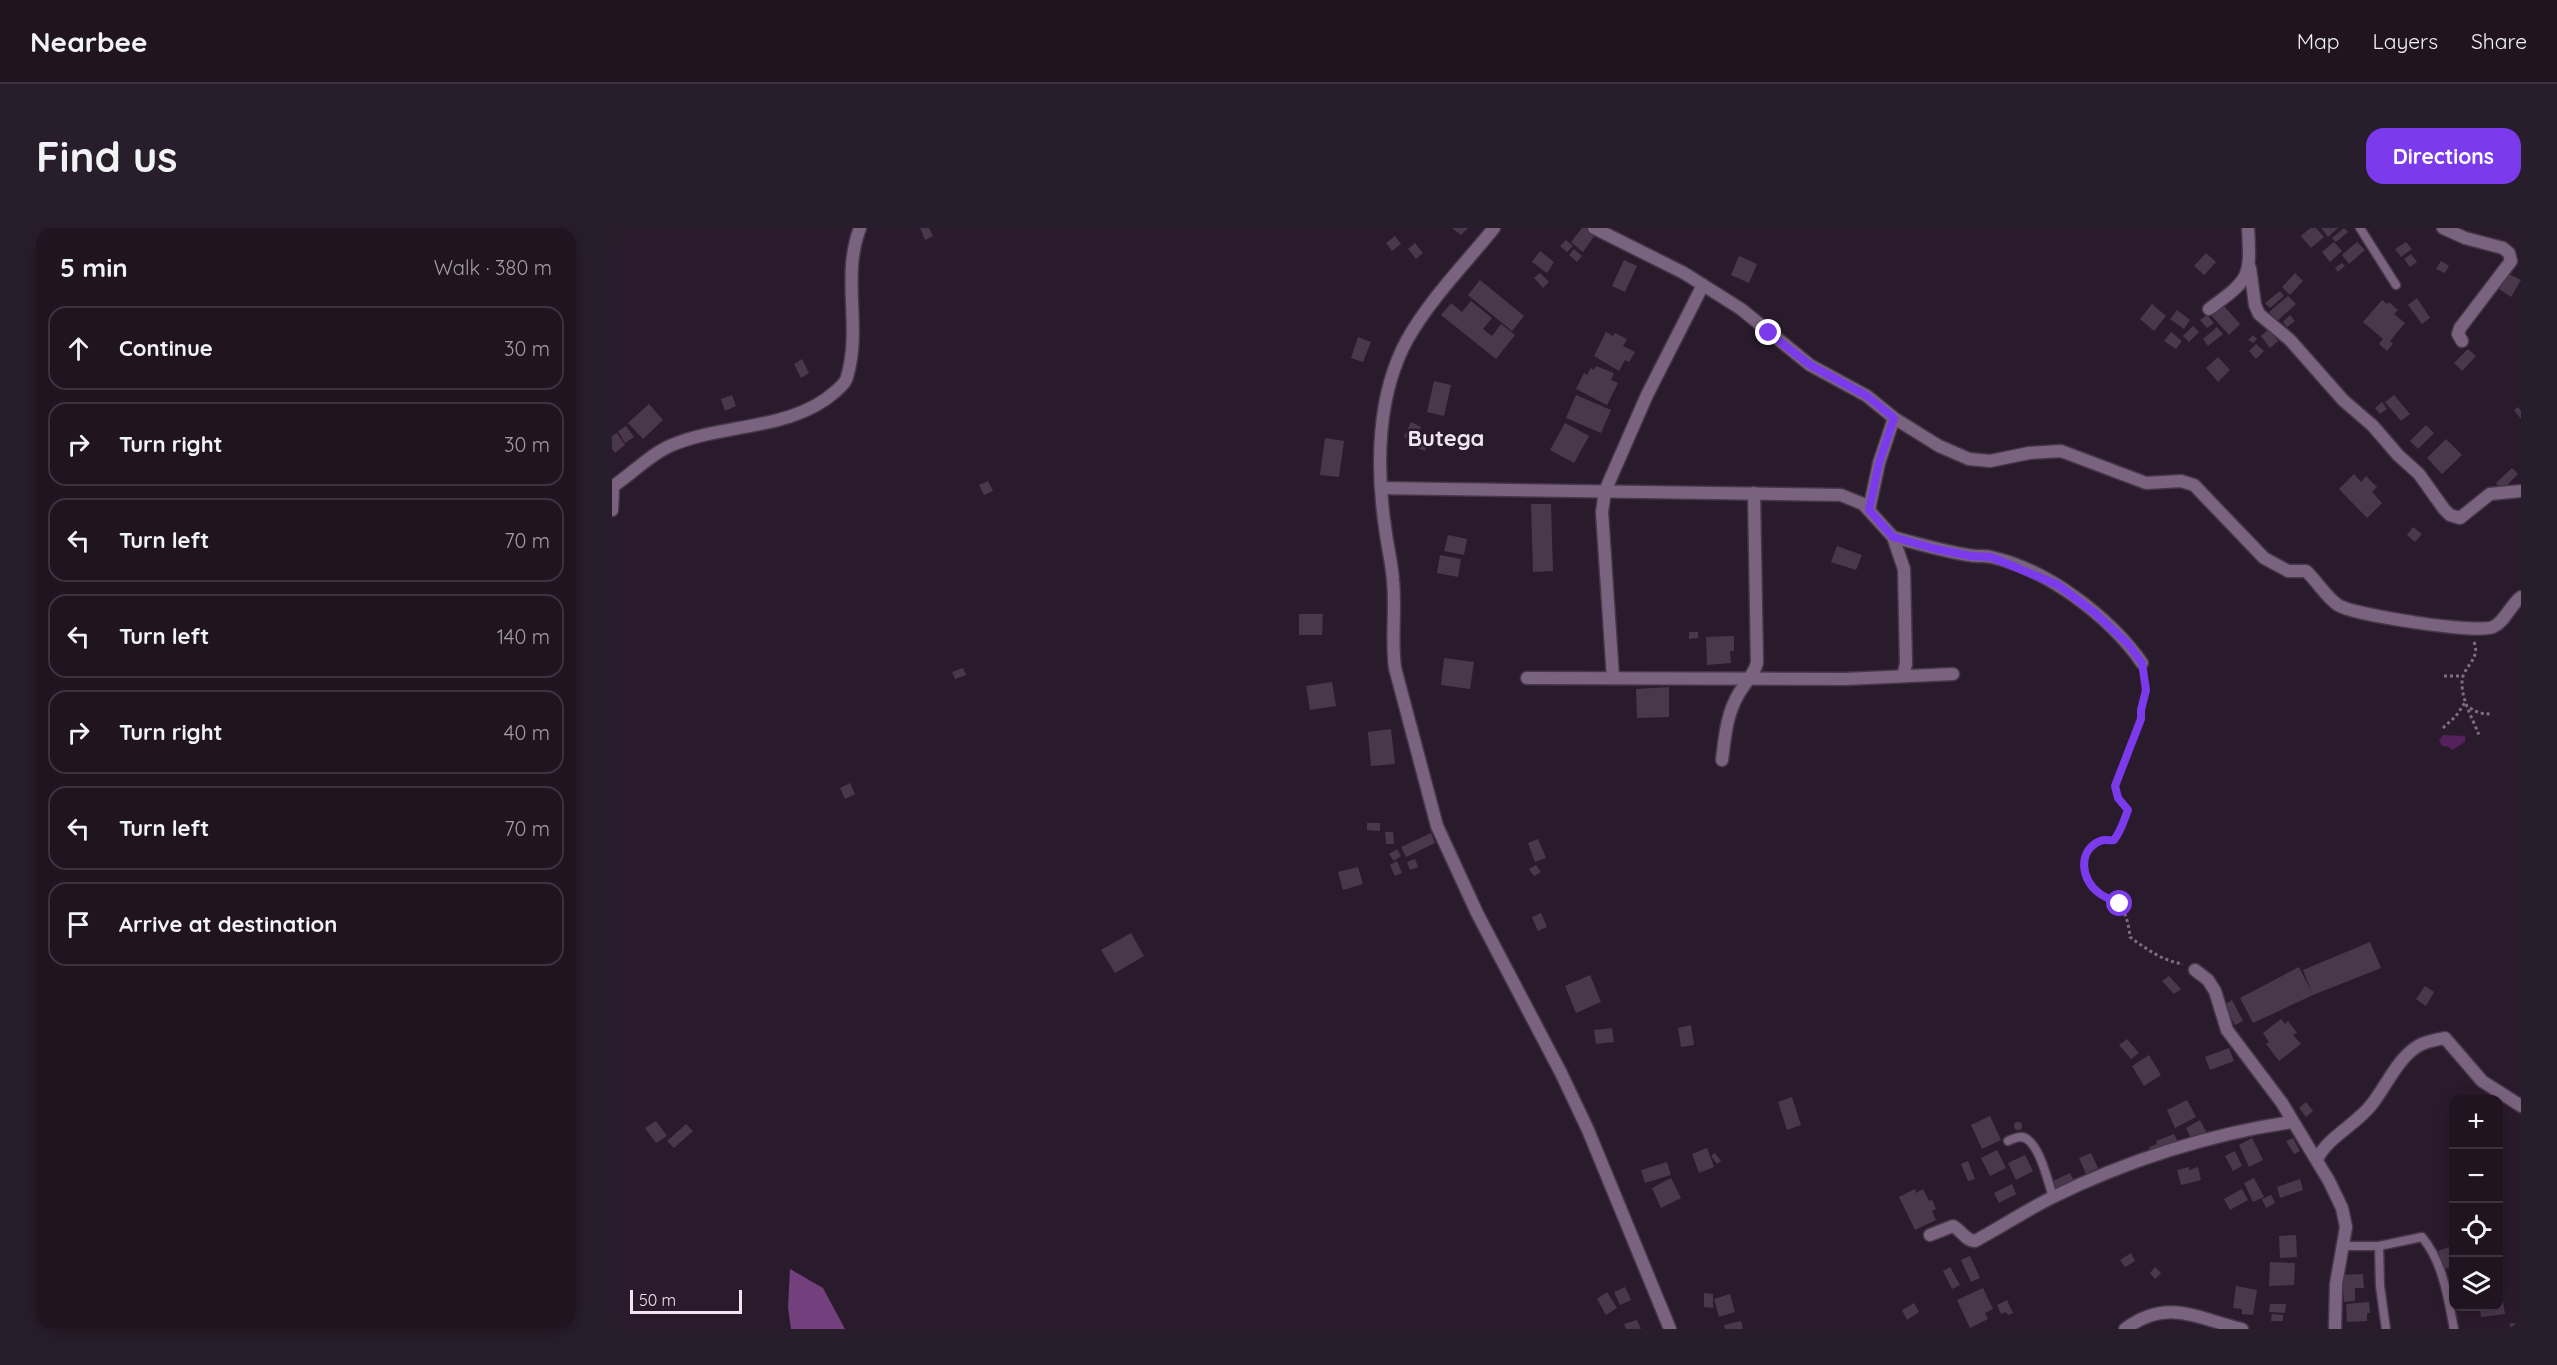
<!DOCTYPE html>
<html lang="en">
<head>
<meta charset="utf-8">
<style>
  :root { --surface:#201421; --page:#281d2a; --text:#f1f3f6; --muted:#a29ea5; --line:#3d333f; --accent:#7c3aed }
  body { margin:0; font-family:Quicksand,sans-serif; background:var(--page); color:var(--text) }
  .controls { position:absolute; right:18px; bottom:18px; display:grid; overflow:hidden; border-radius:12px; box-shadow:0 3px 15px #0003 }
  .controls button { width:54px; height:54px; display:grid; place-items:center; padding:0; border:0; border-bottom:2px solid var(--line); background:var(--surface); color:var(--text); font:30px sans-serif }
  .scale { position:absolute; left:18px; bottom:15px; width:112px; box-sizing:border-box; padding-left:6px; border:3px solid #f0e5f1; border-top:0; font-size:16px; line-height:21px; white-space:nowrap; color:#f0e5f1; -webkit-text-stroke:4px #2a1b2c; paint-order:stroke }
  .stop { position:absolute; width:18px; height:18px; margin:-14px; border:4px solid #7c3aed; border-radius:50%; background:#fff }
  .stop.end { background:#7c3aed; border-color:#fff; box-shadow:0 2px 6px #0008 }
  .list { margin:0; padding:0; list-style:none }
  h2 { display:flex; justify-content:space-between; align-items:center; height:78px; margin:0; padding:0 24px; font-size:26px }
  h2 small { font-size:20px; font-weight:400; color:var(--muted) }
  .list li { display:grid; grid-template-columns:39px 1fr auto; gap:18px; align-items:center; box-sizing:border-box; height:84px; margin:0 12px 12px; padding:0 12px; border:2px solid var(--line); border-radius:18px }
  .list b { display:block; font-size:22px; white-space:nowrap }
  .list em { font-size:20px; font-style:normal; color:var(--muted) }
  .icon { flex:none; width:33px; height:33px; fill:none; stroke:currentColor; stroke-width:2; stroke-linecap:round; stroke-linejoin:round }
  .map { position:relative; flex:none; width:1909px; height:1101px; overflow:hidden; border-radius:18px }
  header { display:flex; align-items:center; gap:36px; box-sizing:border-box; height:84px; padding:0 30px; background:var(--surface); border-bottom:2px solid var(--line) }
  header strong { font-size:28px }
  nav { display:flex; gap:33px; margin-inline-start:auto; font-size:21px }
  .intro { display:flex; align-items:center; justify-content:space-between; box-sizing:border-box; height:144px; padding:0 36px }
  h1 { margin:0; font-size:42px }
  .button { padding:15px 27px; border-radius:18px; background:var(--accent); color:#fff; font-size:21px; font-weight:700 }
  main { display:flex; gap:36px; padding:0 36px }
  aside { flex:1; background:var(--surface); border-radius:18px; box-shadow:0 3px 15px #0003 }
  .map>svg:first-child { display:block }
  .forest { fill:#733f7c }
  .water { fill:#54215d }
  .building { fill:#49384c }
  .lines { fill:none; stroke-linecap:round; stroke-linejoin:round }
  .lane-casing { stroke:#463748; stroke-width:11 }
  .street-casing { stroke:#463748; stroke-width:15 }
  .path { stroke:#7b6e7d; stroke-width:3; stroke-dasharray:3 3; stroke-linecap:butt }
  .lane { stroke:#7a637e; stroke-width:8 }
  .street { stroke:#7a637e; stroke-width:12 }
  .route { stroke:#7c3aed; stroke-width:8 }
  .labels { text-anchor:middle; stroke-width:5; stroke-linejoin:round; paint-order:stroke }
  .quarter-label { font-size:22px; font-weight:bold; fill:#f0e5f1; stroke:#2a1b2c }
</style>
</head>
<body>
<header>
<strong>Nearbee</strong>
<nav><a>Map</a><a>Layers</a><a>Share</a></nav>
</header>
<div class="intro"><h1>Find us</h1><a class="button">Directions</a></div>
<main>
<aside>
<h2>5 min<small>Walk · 380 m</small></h2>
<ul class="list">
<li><svg class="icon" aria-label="ahead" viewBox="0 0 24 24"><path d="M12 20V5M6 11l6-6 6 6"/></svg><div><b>Continue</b></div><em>30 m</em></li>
<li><svg class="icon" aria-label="right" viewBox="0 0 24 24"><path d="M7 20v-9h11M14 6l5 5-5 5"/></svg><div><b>Turn right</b></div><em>30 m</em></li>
<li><svg class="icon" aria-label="left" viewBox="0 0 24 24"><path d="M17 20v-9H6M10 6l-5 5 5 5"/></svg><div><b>Turn left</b></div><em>70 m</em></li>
<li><svg class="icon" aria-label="left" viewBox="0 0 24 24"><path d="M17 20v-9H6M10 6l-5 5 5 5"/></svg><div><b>Turn left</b></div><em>140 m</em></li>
<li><svg class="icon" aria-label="right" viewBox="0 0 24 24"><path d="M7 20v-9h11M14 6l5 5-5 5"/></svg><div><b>Turn right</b></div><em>40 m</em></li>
<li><svg class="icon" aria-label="left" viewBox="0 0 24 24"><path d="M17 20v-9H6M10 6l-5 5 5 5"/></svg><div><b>Turn left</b></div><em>70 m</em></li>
<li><svg class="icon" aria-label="arrive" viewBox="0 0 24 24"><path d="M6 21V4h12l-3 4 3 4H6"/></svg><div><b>Arrive at destination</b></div></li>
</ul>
</aside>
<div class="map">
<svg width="1909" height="1101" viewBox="0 0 1909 1101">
  <rect width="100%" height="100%" fill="#2a1b2c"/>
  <polygon class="forest" points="178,1041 211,1060 233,1101 179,1101 176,1080"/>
  <polygon class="water" points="1831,507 1853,508 1853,514 1840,522 1837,519 1830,518 1827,512"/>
  <g class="building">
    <polygon points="308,0 317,0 321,8 313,12"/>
    <polygon points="840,0 856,0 849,7"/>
    <polygon points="970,0 974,0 983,7 971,24 959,14"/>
    <polygon points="1698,0 1704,0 1712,9 1699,20 1689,8"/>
    <polygon points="1709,0 1726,0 1716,9"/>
    <polygon points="1732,0 1736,4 1724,14 1720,10"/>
    <polygon points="783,8 789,16 780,23 774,15"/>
    <polygon points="954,12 961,18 955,24 948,18"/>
    <polygon points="1722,14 1730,23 1718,34 1710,24"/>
    <polygon points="1745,14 1753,22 1737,36 1730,27"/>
    <polygon points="1794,14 1800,21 1789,29 1783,21"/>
    <polygon points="803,15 811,25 804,31 796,21"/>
    <polygon points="962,21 970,28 965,34 957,27"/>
    <polygon points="928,23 942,34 935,45 920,34"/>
    <polygon points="1594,25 1604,34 1592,47 1582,38"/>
    <polygon points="1799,26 1805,34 1798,39 1792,31"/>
    <polygon points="1127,28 1145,36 1137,55 1119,47"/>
    <polygon points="1012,32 1025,38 1013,64 1000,58"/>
    <polygon points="1829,33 1837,38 1833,45 1824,41"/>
    <polygon points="1730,35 1733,38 1726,44 1723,40"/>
    <polygon points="1893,44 1909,52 1899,69 1884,59"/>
    <polygon points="928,45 937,54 931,60 922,50"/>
    <polygon points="1683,45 1691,53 1678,67 1670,59"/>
    <polygon points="868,52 912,88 900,103 856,67"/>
    <polygon points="1668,63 1672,68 1658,80 1653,75"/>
    <polygon points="1676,68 1684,76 1665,93 1657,84"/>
    <polygon points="1805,70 1818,90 1810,96 1796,77"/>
    <polygon points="1770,72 1775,76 1777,74 1786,82 1782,86 1793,95 1778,113 1781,116 1775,123 1767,116 1771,111 1751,94"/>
    <polygon points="859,73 880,90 871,101 880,108 889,96 903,107 884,131 829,87 839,75 850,84"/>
    <polygon points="1540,76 1554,88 1542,103 1528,91"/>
    <polygon points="1610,76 1628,96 1617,107 1598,86"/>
    <polygon points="1565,82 1578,92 1572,101 1558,91"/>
    <polygon points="1595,87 1602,95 1595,100 1588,92"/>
    <polygon points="1678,87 1683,93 1675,99 1671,94"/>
    <polygon points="1581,98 1587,104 1577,114 1571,108"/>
    <polygon points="1605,99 1611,106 1596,118 1591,111"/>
    <polygon points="1657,101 1666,113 1658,120 1649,108"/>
    <polygon points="994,104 1001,108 1003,105 1015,111 1011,118 1023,124 1017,134 1013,132 1007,143 982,128"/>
    <polygon points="1559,104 1570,113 1564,121 1552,113"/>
    <polygon points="1641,107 1645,111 1641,115 1636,112"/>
    <polygon points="746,109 759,114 751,134 739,130"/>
    <polygon points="1644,116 1652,123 1644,131 1637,123"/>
    <polygon points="1856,121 1864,128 1850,143 1842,135"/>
    <polygon points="1606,129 1618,142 1606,154 1594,140"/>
    <polygon points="190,131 197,145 189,150 182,136"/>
    <polygon points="984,138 1002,145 999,152 1006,155 995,177 964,161 972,145 975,147 979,140 982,142"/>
    <polygon points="822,153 839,157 832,188 815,184"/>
    <polygon points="120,167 124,178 113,183 109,171"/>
    <polygon points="964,167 999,182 989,205 954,190"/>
    <polygon points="1782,167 1798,186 1789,193 1773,174"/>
    <polygon points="1770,174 1775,181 1768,186 1763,180"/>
    <polygon points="37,176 51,192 31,211 16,195"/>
    <polygon points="1906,179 1909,183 1909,191 1902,182"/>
    <polygon points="799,194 809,199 802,214 792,209"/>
    <polygon points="953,195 977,208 962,235 938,222"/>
    <polygon points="1814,197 1822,205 1806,221 1798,213"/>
    <polygon points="14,198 22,209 13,215 6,203"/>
    <polygon points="5,205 13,217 3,225 0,221 0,208"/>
    <polygon points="810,206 818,210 813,223 805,220"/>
    <polygon points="713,210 732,213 727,249 708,247"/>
    <polygon points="1834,211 1850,227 1830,246 1815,230"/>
    <polygon points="1900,240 1906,246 1890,262 1884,255"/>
    <polygon points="1742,246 1749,254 1754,248 1765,259 1760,264 1770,275 1755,290 1727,261"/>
    <polygon points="376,253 381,263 372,267 367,257"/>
    <polygon points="919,276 939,276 941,343 921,344"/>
    <polygon points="1801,299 1810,306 1803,314 1795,307"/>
    <polygon points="836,307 855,311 852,327 832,323"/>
    <polygon points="1225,318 1250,327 1244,342 1219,334"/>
    <polygon points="828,327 849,331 846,349 825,345"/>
    <polygon points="687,386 711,386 710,407 687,407"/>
    <polygon points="1077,404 1086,404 1086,410 1077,411"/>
    <polygon points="1122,408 1122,423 1118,423 1119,435 1095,437 1094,409"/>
    <polygon points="832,430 862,434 858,461 829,457"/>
    <polygon points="351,440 354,447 343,451 340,444"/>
    <polygon points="720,454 724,478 698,482 694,458"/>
    <polygon points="1057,459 1057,489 1025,490 1024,461"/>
    <polygon points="779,501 783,536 759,538 756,504"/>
    <polygon points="238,555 243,566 233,571 228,560"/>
    <polygon points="755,595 768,595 768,603 755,602"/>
    <polygon points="773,604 781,604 782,616 774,616"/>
    <polygon points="819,605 823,615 794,629 789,619"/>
    <polygon points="926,611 934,630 923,634 916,615"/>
    <polygon points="785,621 789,628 782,633 777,626"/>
    <polygon points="803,631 806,639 798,642 795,634"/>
    <polygon points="785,633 790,645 783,648 778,637"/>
    <polygon points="924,637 929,644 922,648 917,641"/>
    <polygon points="746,639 751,656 731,662 726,644"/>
    <polygon points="929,685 935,699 926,703 920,689"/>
    <polygon points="519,705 532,728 503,745 489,722"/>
    <polygon points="1758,714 1769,740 1701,767 1641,795 1628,770 1687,739 1700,765 1691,742"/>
    <polygon points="978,747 989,774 964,785 953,758"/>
    <polygon points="1557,748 1569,761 1562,766 1550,753"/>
    <polygon points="1813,758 1822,764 1814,778 1804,771"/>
    <polygon points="1620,772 1631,793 1623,797 1612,777"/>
    <polygon points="1669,791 1673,796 1676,793 1685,805 1681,807 1689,816 1667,833 1654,816 1657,814 1651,805"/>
    <polygon points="1079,797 1082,817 1069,819 1066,800"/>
    <polygon points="1000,800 1002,814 984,816 982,802"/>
    <polygon points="1515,811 1527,825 1519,831 1507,817"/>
    <polygon points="1617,820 1622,833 1598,842 1593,829"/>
    <polygon points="1537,827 1549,847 1532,858 1520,838"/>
    <polygon points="1180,869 1189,897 1175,902 1166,874"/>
    <polygon points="1575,872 1584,889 1563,900 1555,882"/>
    <polygon points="1694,874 1701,883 1694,889 1687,880"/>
    <polygon points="1378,888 1389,912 1370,921 1359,897"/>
    <polygon points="1588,892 1596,907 1581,915 1574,900"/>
    <polygon points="44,893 55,908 44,915 33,900"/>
    <circle cx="1406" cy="898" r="4"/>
    <polygon points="74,896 81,903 62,920 55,913"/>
    <polygon points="1562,906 1566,915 1538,923 1537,919 1545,916 1544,913"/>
    <polygon points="1640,910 1651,932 1637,939 1627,917"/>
    <polygon points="1681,910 1688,923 1682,926 1674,913"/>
    <polygon points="1095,920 1102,939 1087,945 1080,926"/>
    <polygon points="1385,922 1394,940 1378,948 1369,930"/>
    <polygon points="1623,923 1630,938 1621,943 1613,928"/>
    <polygon points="1103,925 1109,933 1105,936 1099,928"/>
    <polygon points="1479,925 1486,940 1474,946 1467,930"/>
    <polygon points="1413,927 1421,943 1404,952 1396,935"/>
    <polygon points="1356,933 1363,951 1356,953 1349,936"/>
    <polygon points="1055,934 1059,947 1033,955 1029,942"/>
    <polygon points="1577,939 1577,942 1586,939 1589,952 1569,957 1565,942"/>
    <polygon points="1458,945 1463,955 1445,963 1441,953"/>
    <polygon points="1059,950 1069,970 1049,980 1040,960"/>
    <polygon points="1642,950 1652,969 1641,974 1632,955"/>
    <polygon points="1688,951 1691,962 1668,970 1665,959"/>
    <polygon points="1400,956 1404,966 1387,975 1382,965"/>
    <polygon points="1303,961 1304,965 1311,961 1317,973 1320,972 1324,981 1320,983 1324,992 1303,1002 1287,969"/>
    <polygon points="1630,961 1636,972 1618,982 1612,971"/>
    <polygon points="1659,967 1663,975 1654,980 1650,971"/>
    <polygon points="1684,1007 1685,1029 1668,1030 1667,1008"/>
    <polygon points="1842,1017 1842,1038 1832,1041 1826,1023"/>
    <polygon points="1519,1025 1523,1033 1513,1039 1508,1032"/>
    <polygon points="1358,1028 1368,1050 1359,1054 1349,1032"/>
    <polygon points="1658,1034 1683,1035 1682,1057 1657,1058"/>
    <polygon points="1338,1039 1348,1057 1340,1061 1331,1043"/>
    <polygon points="1543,1039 1549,1045 1543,1051 1538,1045"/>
    <polygon points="1886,1043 1893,1086 1869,1089 1868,1078 1886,1078"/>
    <polygon points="1751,1046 1752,1060 1743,1060 1743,1073 1732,1074 1730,1047"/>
    <polygon points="1624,1058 1645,1062 1641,1087 1630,1086 1630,1081 1621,1080"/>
    <polygon points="1013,1059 1019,1072 1008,1077 1002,1064"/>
    <polygon points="1371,1060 1381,1081 1373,1085 1376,1091 1358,1100 1345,1072"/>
    <polygon points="995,1064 1005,1080 994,1087 985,1071"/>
    <polygon points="1092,1065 1101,1066 1101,1080 1092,1079"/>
    <polygon points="1118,1066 1123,1084 1107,1089 1102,1071"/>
    <polygon points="1395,1072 1401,1085 1396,1087 1394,1084 1389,1086 1385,1077"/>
    <polygon points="1757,1074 1758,1085 1755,1085 1755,1093 1735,1094 1734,1076"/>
    <polygon points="1302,1075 1307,1084 1295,1092 1290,1082"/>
    <polygon points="1658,1076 1674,1076 1673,1085 1657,1084"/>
    <polygon points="1660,1086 1671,1087 1671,1093 1659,1093"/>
    <polygon points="1025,1092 1029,1101 1014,1101 1012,1096"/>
    <polygon points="1129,1093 1131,1101 1113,1101 1112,1097"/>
    <polygon points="1898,1095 1909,1096 1909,1101 1898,1101"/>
  </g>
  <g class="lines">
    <defs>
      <g id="lane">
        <polyline points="1748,0 1784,57"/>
        <path d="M1396 913C1400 911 1405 909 1410 909 1427 912 1436 954 1441 969"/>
        <path d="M1731 1018H1767L1810 1009C1831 1034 1836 1070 1842 1101"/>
        <polyline points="1767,1018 1768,1058 1774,1101"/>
      </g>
      <g id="street">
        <path d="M882 0C853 36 818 71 795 112 765 167 764 238 773 299 775 317 780 335 781 353 784 382 779 411 783 440L825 598 865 685 949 845 976 902 1058 1101"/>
        <path d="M982 0 1072 45 1129 81 1198 137 1255 168 1282 190 1327 218 1357 231 1378 233 1417 225 1449 223 1534 255 1569 253 1582 257 1652 330 1676 343H1694C1705 353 1714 369 1726 377 1741 387 1865 406 1881 399 1893 394 1898 377 1909 369"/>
        <polyline points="1831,0 1853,10 1891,20 1897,25 1899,33 1848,100 1846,106 1850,113"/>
        <polyline points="1638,40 1643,77 1647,86 1678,112 1731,172 1761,198 1786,227 1807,246 1832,281 1838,287 1848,290 1878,266 1909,263"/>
        <path d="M1597 81C1638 51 1639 50 1636 0"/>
        <path d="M0 259C20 246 38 226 60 217 112 195 180 203 224 163 228 159 234 155 235 149 250 99 229 49 248 0"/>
        <polyline points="769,260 1229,267 1251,276 1281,309 1292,341 1294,436 1291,448"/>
        <polyline points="0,282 1,259"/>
        <polyline points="1257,282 1267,235 1282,190"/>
        <path d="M1281 309C1306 316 1331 323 1356 327 1364 329 1372 327 1379 329 1435 341 1498 389 1530 435"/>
        <polyline points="915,450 1233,451 1341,446"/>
        <polyline points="1001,450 990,284 993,263 1035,167 1091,57"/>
        <path d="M1110 532C1113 510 1114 488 1126 467 1132 456 1142 447 1145 435L1142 265"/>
        <polyline points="1583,742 1596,752 1603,763 1615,802 1670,875 1717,953 1730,980 1734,999 1724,1056 1723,1101"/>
        <path d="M1705 931C1717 908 1744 897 1760 876 1775 857 1785 831 1806 818 1814 813 1824 812 1833 810L1870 853 1909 878"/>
        <path d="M1318 1007 1341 998C1349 1002 1354 1013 1363 1013 1389 999 1413 983 1439 970 1511 934 1600 905 1680 894"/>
        <path d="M1513 1101C1556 1069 1586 1091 1630 1101"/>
      </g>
    </defs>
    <use href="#lane" class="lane-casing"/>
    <use href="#street" class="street-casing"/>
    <g class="path">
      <path d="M1862 414C1868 429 1856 435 1851 448 1846 466 1861 491 1867 507"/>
      <path d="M1532 448 1534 462 1529 482V491L1503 558 1506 570 1516 582C1512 593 1509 603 1502 612 1497 613 1493 611 1488 613 1465 623 1469 655 1489 667 1495 670 1504 672 1508 678 1515 687 1517 699 1518 709 1534 721 1551 733 1571 736"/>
      <polyline points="1832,448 1851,448"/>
      <polyline points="1858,480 1867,485 1879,486"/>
      <polyline points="1831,500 1844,488 1854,473"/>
    </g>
    <use href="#lane" class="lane"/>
    <use href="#street" class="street"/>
  </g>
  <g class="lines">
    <path class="route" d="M1157 105 1198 137 1255 168 1282 190 1267 235 1257 282 1281 309 1324 321 1359 328 1379 329 1446 357 1483 385 1516 416 1530 435 1534 462 1529 482V491L1503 558 1506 570 1516 582C1512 592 1509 603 1502 612 1496 613 1493 611 1488 613 1465 623 1469 652 1487 665 1493 670 1501 672 1508 676"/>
  </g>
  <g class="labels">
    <g class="quarter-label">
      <text x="834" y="218">Butega</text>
    </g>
  </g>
</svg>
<div class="controls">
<button>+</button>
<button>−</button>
<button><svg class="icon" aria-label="locate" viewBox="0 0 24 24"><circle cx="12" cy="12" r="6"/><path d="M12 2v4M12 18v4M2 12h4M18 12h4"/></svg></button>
<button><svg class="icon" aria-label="layers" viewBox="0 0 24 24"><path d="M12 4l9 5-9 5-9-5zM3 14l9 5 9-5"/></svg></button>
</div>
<div class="scale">50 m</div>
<div class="stop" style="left:1508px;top:676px"></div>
<div class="stop end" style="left:1157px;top:105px"></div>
</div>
</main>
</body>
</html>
